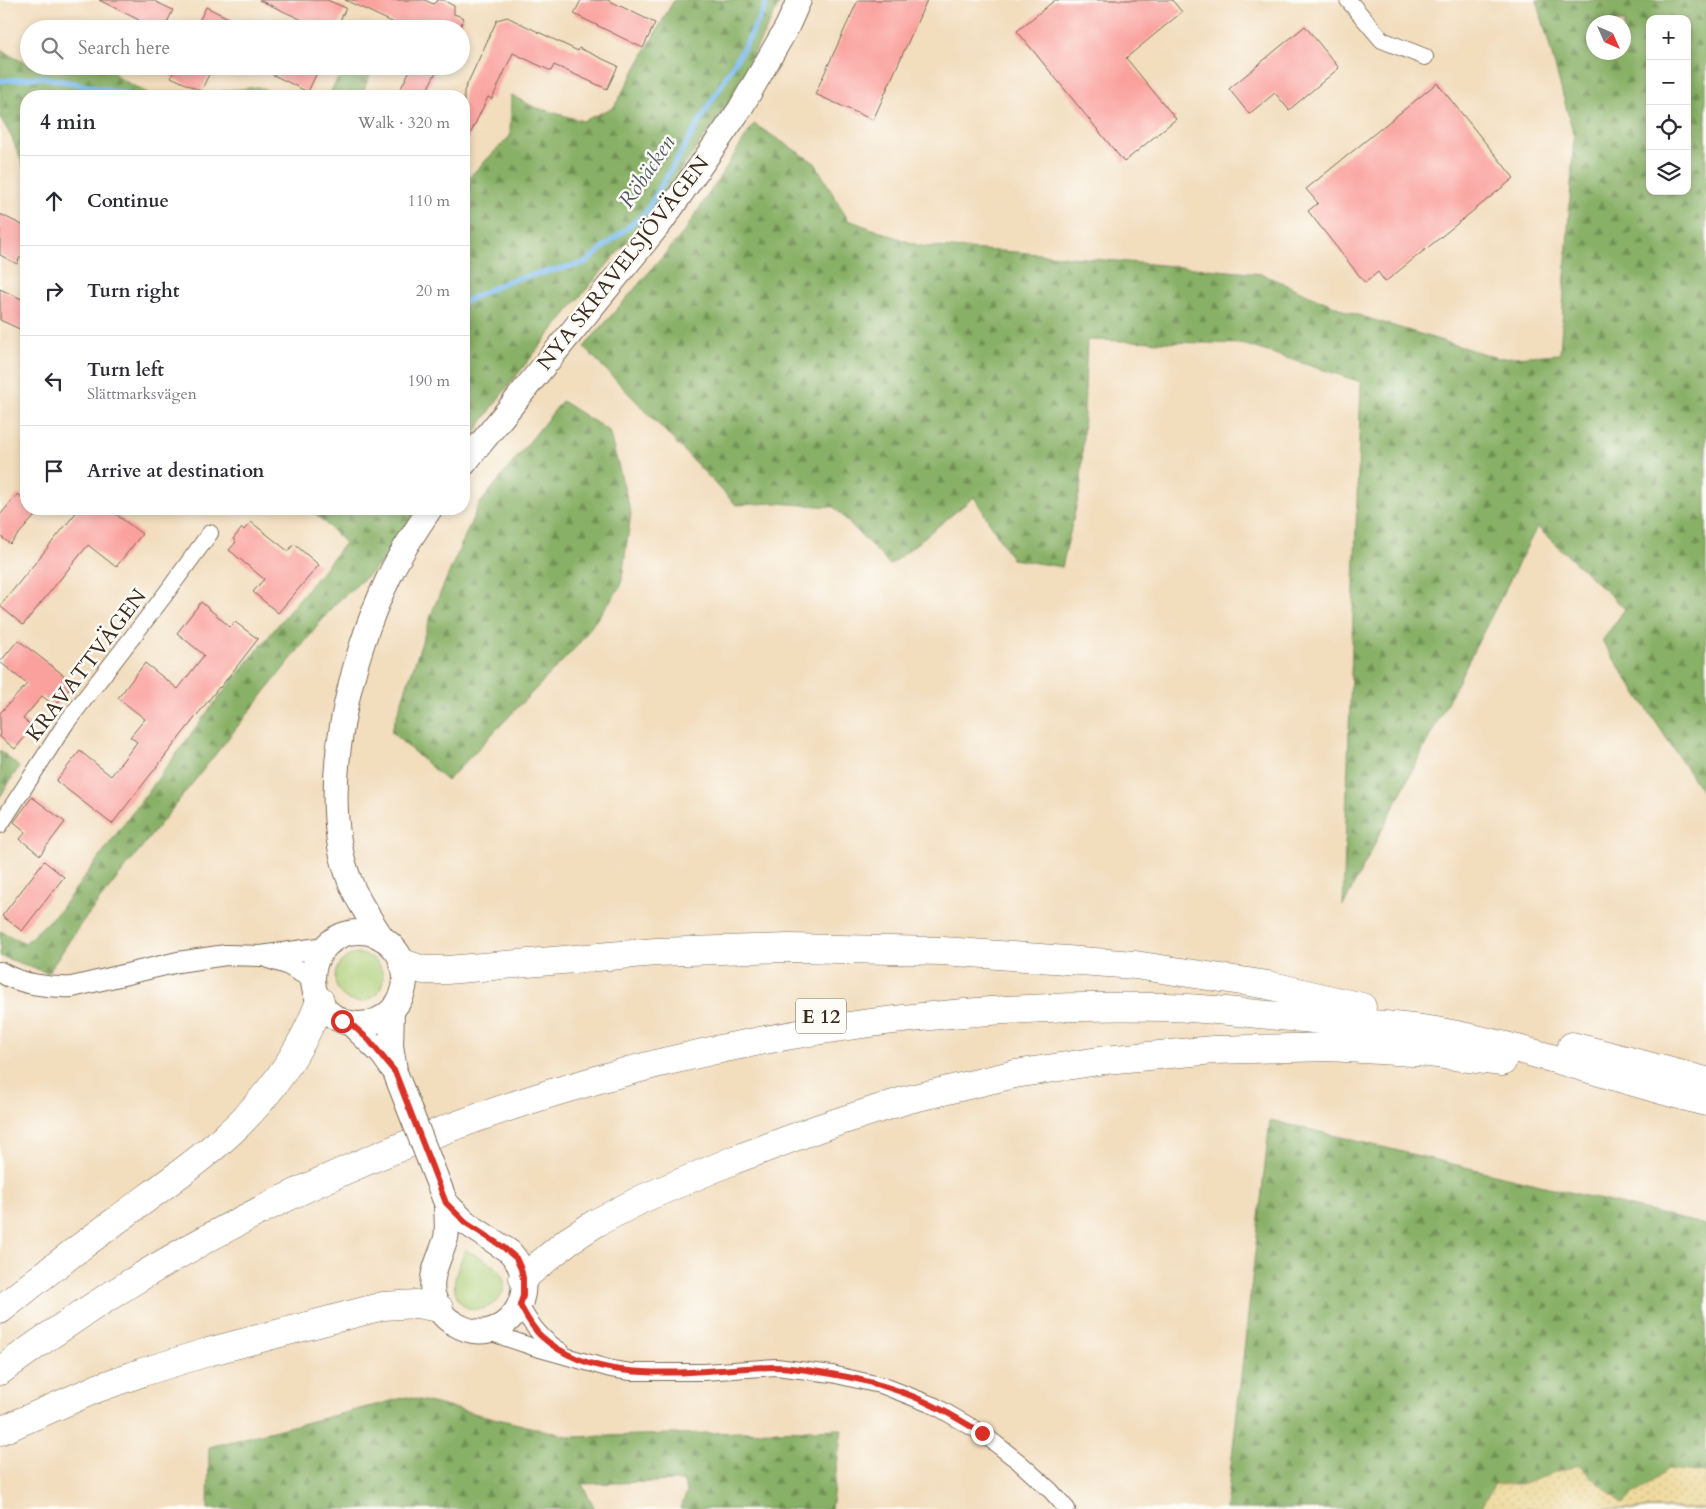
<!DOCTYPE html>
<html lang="en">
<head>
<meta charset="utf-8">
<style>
  :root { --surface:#fff; --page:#f2f2f3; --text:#2b2b33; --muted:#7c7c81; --line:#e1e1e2 }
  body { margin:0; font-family:Cardo,serif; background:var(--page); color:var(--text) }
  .controls { position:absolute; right:15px; top:15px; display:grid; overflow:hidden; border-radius:10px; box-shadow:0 2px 8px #0003 }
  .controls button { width:45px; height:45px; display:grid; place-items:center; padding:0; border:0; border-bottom:1px solid var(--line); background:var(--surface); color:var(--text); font:25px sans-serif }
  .compass { position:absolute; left:1586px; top:15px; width:45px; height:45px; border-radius:50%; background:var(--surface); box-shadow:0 2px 8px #0003; rotate:135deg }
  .stop { position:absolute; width:15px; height:15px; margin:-11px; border:4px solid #d93025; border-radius:50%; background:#fff }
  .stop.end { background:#d93025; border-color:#fff; box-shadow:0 1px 5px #0008 }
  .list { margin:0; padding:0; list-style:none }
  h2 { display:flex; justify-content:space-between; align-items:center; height:65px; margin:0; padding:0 20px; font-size:21px }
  h2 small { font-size:16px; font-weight:400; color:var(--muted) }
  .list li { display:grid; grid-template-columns:32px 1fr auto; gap:15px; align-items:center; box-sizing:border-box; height:90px; padding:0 20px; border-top:1px solid var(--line) }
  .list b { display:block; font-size:19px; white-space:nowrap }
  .list p { margin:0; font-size:16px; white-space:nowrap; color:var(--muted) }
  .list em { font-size:16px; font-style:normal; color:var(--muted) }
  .icon { flex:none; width:28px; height:28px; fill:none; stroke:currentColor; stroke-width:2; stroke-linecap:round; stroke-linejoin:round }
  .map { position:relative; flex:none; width:1706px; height:1509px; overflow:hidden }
  .search { position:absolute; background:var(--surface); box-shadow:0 2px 8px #0003; left:20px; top:20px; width:450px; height:55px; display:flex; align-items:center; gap:12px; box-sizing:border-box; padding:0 18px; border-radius:28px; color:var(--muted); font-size:19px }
  .panel { position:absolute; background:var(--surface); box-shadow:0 2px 8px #0003; left:20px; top:90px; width:450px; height:425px; border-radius:20px }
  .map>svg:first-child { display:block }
  .grass { fill:#abcd75; stroke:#737c4a }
  .forest { fill:url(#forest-firs); stroke:#626d42; fill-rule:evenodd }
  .sand { fill:url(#sand-dots); stroke:#94825e }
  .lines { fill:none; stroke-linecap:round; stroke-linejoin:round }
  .stream { stroke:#7bbbef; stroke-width:5.5 }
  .building { fill:#faa19e }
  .minor-casing { stroke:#7b6956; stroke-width:18 }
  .tertiary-casing { stroke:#7b6956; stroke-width:22 }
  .secondary-casing { stroke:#7b6956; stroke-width:26 }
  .trunk-casing { stroke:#7b6956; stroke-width:29 }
  .minor { stroke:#fff; stroke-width:16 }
  .tertiary { stroke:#fff; stroke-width:20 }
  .secondary { stroke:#fff; stroke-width:24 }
  .trunk { stroke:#fff; stroke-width:28 }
  .secondary-bridge-casing { stroke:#7b6956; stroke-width:26; stroke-linecap:butt }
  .secondary-bridge { stroke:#fff; stroke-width:24 }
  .route { stroke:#d93025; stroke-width:6 }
  .labels { text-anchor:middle; stroke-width:5; stroke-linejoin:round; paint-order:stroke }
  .shield { fill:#fdfcf7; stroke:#75695f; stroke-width:1 }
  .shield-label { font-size:20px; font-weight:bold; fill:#3b2a1e }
  .street-label { font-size:21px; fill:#3b2a1e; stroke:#fdfcf7 }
  .water-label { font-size:22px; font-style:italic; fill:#515d67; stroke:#fdfcf7 }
</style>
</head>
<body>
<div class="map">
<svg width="1706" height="1509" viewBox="0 0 1706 1509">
  <defs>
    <pattern id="forest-firs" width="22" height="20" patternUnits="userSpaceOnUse" patternTransform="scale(1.25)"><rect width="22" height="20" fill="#88b066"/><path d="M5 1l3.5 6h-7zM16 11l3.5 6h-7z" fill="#708f53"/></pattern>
    <pattern id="sand-dots" width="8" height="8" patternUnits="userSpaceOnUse" patternTransform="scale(1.25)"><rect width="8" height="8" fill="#eeda9e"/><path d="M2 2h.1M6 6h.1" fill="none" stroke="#cdbb88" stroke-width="1.8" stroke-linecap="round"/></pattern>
  </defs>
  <rect width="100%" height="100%" fill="#fdfcf7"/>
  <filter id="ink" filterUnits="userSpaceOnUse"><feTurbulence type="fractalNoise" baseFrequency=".02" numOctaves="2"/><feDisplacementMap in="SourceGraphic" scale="10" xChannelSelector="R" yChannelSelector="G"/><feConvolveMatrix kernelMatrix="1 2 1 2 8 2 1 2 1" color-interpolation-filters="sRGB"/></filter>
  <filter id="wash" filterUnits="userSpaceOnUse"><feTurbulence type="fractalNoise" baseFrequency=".0096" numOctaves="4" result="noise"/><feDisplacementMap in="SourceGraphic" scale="20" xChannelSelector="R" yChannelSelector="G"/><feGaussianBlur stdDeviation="1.12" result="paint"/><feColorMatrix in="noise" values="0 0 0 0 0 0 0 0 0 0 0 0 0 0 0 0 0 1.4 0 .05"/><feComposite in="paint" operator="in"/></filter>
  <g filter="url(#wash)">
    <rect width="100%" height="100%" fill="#f2ddbd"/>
    <g class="grass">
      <circle cx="359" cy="978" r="24"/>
      <path d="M465 1250C475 1255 487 1260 496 1268 526 1296 465 1332 455 1291 452 1278 461 1262 465 1250Z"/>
    </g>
    <g class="forest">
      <polygon points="674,0 781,0 730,101 647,218 568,311 498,399 464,448 464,182 510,136 511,95 534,107 583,121 614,107"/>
      <path d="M1537 0H1706V798L1602 641 1625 609 1537 527 1343 906 1361 382 1243 344 1087 340 1081 486 1062 567 1012 559 974 497 890 565 834 507 775 503 736 505 584 347 684 232 754 124 815 163 848 220 920 246 1016 252 1262 274 1348 312 1498 358 1560 354 1574 136ZM1650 19H1687V191H1650ZM1594 22H1624V52H1594Z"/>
      <polygon points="0,50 29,65 29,66 108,66 119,78 153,96 26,96 26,172 11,136 0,117"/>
      <polygon points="345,66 374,66 361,96 328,96"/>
      <polygon points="258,87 283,96 216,96 222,91"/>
      <polygon points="562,401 609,431 631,513 621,586 577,646 447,781 391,732 434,607 478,506"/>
      <polygon points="311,509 421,509 385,560 334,605 80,925 48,973 0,956 0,931 25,943 59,911 215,702 345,543"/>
      <polygon points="0,750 19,767 0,797"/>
      <polygon points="1270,1120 1706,1225 1706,1509 1226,1509"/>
      <polygon points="407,1397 572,1437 842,1429 831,1509 680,1509 687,1492 683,1481 582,1484 595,1509 208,1509 209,1447"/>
    </g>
    <polygon class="sand" points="1578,1465 1622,1504 1668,1469 1706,1473 1706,1509 1480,1509 1495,1484 1524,1484"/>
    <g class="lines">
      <g class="stream">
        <polyline points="0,81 42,77 127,94 129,96"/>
        <polyline points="464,302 508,281 585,263 645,213 750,37 768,0"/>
      </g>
    </g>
    <g id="blocks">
      <g class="building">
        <polygon points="99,0 152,0 173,10 164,29 135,29 139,20"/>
        <polygon points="259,0 327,0 346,8 336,29 322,29"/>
        <polygon points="345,0 425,0 433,4 438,0 443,0 454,6 454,14 464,18 459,29 407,29"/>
        <polygon points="581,0 608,0 655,23 643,48 574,14"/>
        <polygon points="858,0 927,0 873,120 815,94"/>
        <polygon points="1055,0 1172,0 1182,12 1126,58 1176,119 1124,162 1017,31"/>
        <polygon points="206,7 251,29 195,29"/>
        <polygon points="507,17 578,51 579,48 618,66 607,89 554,65 551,71 513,53 492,99 488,97 464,147 464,91 497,20"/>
        <polygon points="1305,26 1339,68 1289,110 1275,93 1249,114 1229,89"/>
        <polygon points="177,66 213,66 201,91 171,77"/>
        <polygon points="255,66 320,66 308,92"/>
        <polygon points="412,66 439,66 424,96 397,96"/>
        <polygon points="1437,83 1514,178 1385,282 1378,272 1365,283 1308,211 1318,203 1306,189"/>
        <polygon points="0,214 26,227 26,260 20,257 17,264 0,255"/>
        <polygon points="0,289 26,301 26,332 0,320"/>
        <polygon points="18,494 26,501 26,509 41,509 10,544 0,536 0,515"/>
        <polygon points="79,509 109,509 142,534 116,567 88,545 23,625 0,606"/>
        <polygon points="251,522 288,551 294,544 319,565 278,613 253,592 264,579 229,550 236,542 233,539 242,528 244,530"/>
        <polygon points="201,602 230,627 235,622 258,639 220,688 219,687 112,824 56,781 80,751 111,776 137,742 130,737 145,719 118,698 145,663 178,689 204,655 177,633"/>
        <polygon points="18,640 74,683 55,706 42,696 23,719 33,727 15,749 0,737 0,713 27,684 0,662"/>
        <polygon points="32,797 65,822 40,855 20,839 26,832 14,822"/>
        <polygon points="44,861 64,877 22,931 2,916"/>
      </g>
    </g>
  </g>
  <g filter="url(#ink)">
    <use href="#blocks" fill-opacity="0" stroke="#7b6956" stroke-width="1"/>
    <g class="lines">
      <defs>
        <g id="minor">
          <polyline points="1348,0 1382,40 1425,57"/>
          <polyline points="0,825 66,723 164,596 210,533"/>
          <path d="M520 1305C530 1324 542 1340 561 1351"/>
          <polyline points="486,1331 533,1347 611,1369 631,1372 704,1372 776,1367 832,1374 884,1386 935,1406 982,1433 1019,1462 1051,1491 1067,1509"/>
        </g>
        <g id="tertiary">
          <polyline points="268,958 287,964 313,979"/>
          <path d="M0 972C20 984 49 988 72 987L178 962 226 955 261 956 326 947"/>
        </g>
        <g id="secondary">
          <polyline points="464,464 662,221 740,109 787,27 799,0"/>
          <circle cx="359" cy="978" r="46"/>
          <path d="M383 939C370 919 356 899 348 876 317 790 350 657 389 577 400 553 416 530 430 509"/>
          <polyline points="392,1010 391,1046 395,1070"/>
          <polyline points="350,1023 382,1054 395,1072"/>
          <path d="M446 1203 466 1223 510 1252C547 1292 502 1353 455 1324 443 1318 436 1306 433 1294 429 1275 441 1256 446 1238 448 1227 446 1214 446 1203Z"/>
        </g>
        <g id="trunk">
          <polyline points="403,963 423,970 447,970 656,952 789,948 943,951 1135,965 1268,985 1362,1007"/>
          <polyline points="1572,1046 1706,1081"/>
          <polyline points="523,1278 568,1241 596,1223 642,1199 734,1160 819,1128 906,1100 1015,1074 1105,1060 1214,1050 1329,1047 1429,1053 1502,1062"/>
          <path d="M0 1310C38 1279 77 1249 117 1220 152 1194 190 1168 223 1139 264 1103 301 1054 320 1001"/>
          <path d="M0 1371C335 1123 751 998 1166 1007 1208 1008 1251 1014 1292 1017 1340 1022 1389 1024 1436 1031 1528 1047 1616 1079 1706 1102"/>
          <polyline points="0,1431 98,1388 143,1372 208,1352 383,1306 417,1304 439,1308"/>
        </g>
      </defs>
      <use href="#minor" class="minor-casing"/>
      <use href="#tertiary" class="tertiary-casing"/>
      <use href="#secondary" class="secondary-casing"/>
      <use href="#trunk" class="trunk-casing"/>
      <use href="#minor" class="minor"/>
      <use href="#tertiary" class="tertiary"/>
      <use href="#secondary" class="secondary"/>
      <use href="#trunk" class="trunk"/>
      <defs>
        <polyline id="secondary-bridge" points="395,1072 446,1203"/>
      </defs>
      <use href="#secondary-bridge" class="secondary-bridge-casing"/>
      <use href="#secondary-bridge" class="secondary-bridge"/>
    </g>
  </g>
  <g class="lines" filter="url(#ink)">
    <path class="route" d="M342 1021 350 1023 369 1040 395 1072 446 1203 466 1223 503 1247 516 1258 521 1269 523 1278V1296L520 1305C526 1316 532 1328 541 1336 601 1391 701 1368 775 1367 793 1367 813 1371 831 1374 867 1380 903 1390 936 1407 951 1414 966 1424 982 1433"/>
  </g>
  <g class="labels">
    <rect class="shield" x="796" y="998.5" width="50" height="35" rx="4"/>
    <g class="shield-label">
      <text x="821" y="1023">E 12</text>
    </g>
    <g class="street-label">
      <text transform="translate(623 263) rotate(-52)" y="7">NYA SKRAVELSJÖVÄGEN</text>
      <text transform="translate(86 665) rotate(-53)" y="7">KRAVATTVÄGEN</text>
    </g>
    <g class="water-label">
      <text transform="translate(646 171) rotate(-56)" y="8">Röbäcken</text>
    </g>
  </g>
</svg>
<div class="controls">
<button>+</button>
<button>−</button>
<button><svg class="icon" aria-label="locate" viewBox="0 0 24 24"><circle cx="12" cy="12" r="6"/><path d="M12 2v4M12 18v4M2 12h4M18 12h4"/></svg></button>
<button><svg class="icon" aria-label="layers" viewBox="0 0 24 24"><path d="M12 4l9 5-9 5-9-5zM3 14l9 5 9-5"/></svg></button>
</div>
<svg class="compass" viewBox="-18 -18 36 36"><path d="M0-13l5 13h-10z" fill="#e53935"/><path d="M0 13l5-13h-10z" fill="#7c7c81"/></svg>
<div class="stop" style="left:342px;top:1021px"></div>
<div class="stop end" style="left:982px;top:1433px"></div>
<div class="search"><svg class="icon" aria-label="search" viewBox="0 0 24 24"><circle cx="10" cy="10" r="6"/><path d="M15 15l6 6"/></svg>Search here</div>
<section class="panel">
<h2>4 min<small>Walk · 320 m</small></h2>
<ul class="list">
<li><svg class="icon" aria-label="ahead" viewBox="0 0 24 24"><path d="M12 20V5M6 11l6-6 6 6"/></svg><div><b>Continue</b></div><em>110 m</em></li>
<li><svg class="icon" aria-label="right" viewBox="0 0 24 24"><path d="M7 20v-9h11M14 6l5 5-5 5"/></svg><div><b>Turn right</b></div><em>20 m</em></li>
<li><svg class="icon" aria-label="left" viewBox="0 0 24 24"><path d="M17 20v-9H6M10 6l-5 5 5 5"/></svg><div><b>Turn left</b><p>Slättmarksvägen</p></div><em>190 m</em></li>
<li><svg class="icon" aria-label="arrive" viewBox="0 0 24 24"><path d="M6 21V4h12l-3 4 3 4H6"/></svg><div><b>Arrive at destination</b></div></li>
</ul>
</section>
</div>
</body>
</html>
